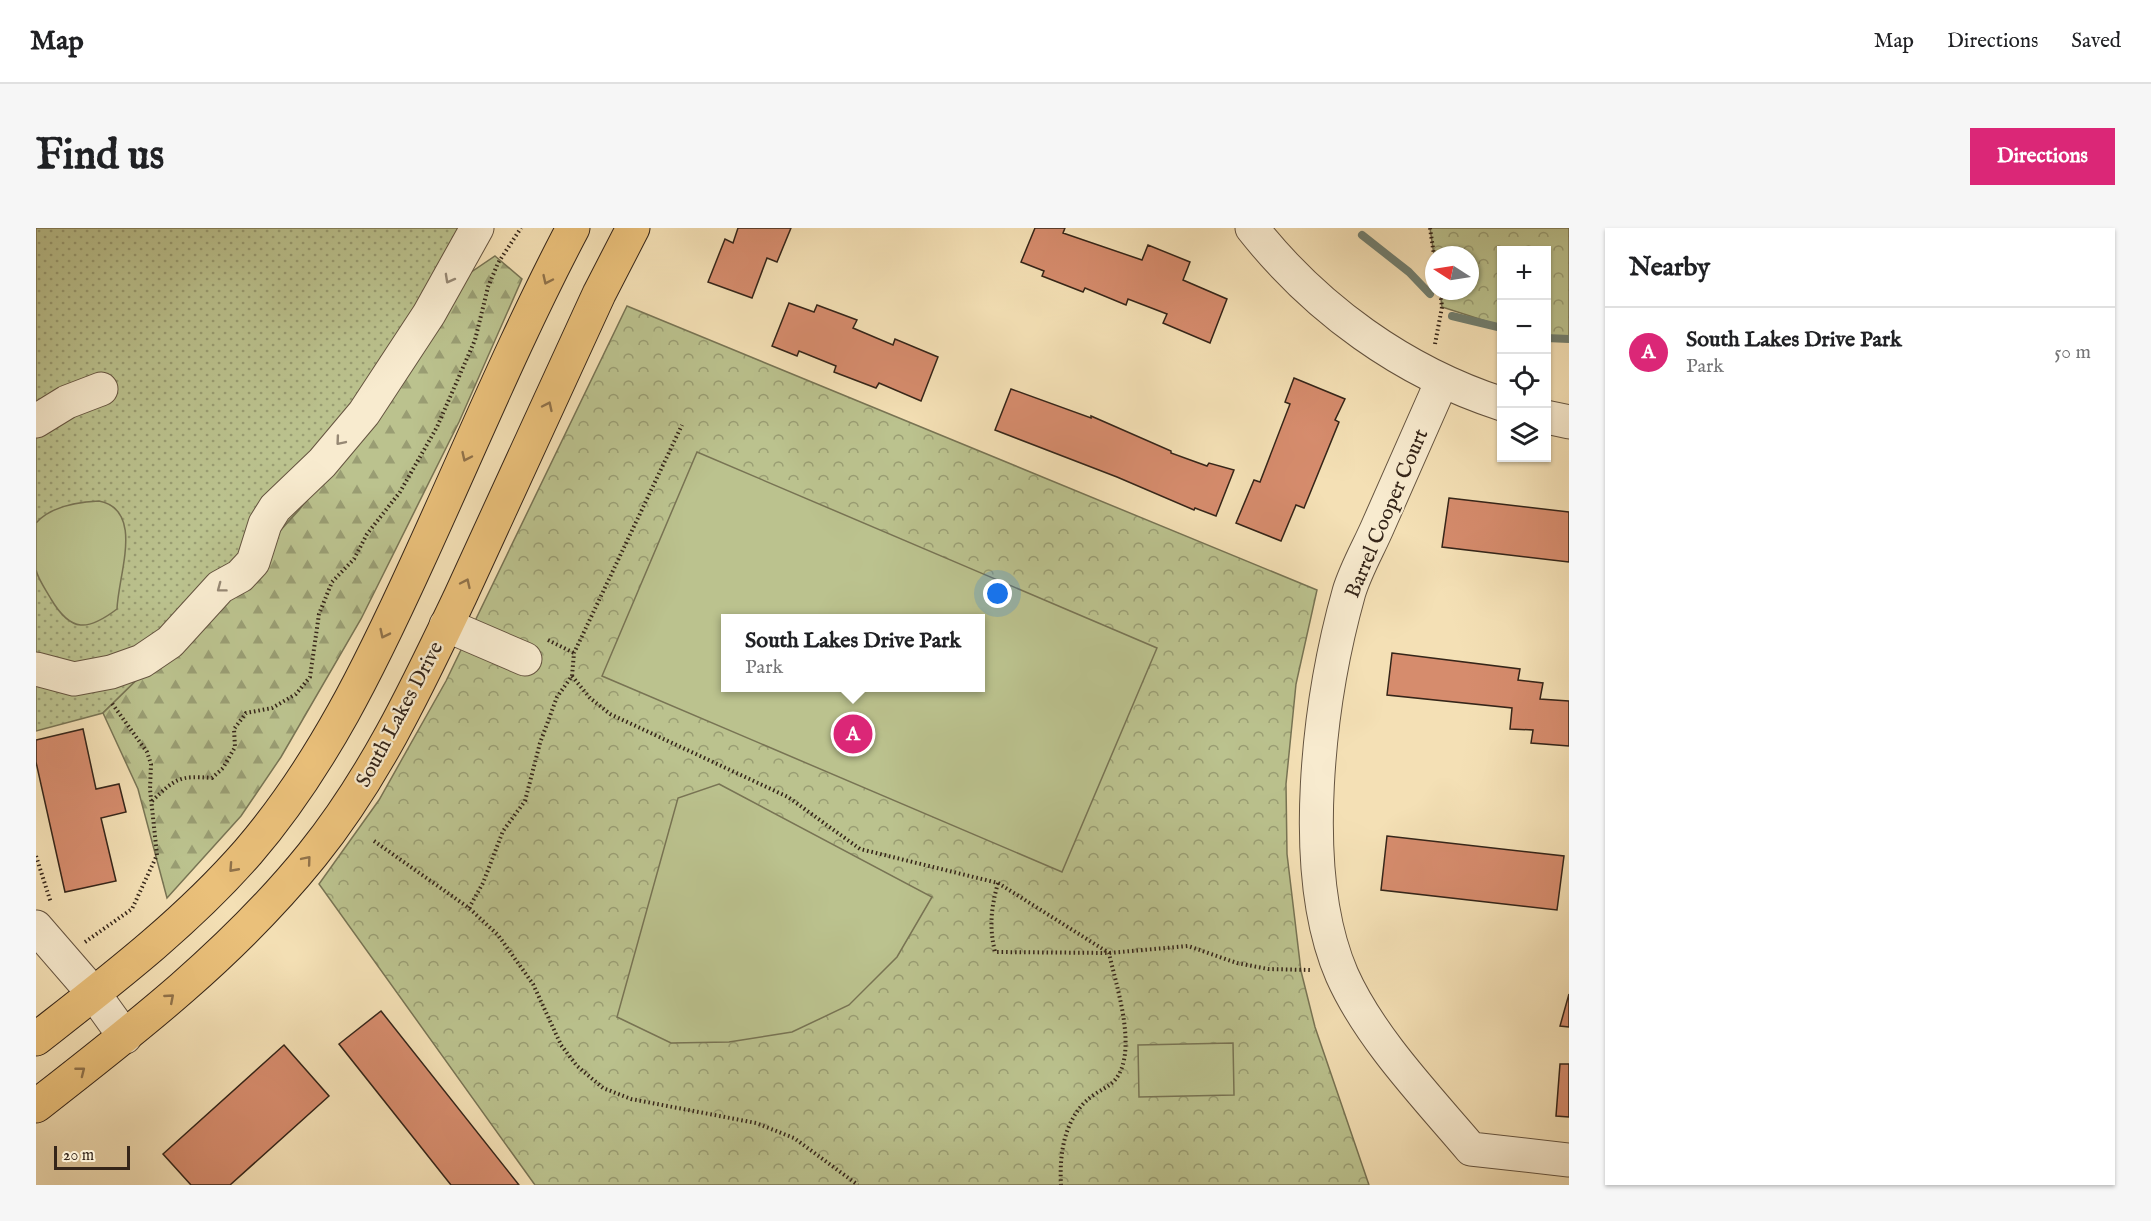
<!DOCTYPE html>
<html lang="en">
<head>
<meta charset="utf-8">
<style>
  :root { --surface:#fff; --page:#f6f6f6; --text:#202124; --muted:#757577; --line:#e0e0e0; --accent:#db2777 }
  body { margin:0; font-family:"IM FELL English",serif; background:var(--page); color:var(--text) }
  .controls { position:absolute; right:18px; top:18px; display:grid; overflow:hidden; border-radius:0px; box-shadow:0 2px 4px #0004 }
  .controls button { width:54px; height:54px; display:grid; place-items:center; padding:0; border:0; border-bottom:2px solid var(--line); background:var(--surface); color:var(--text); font:30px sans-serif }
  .compass { position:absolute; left:1389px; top:18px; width:54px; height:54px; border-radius:50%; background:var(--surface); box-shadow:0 2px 4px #0004; rotate:282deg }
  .scale { position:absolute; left:18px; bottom:15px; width:76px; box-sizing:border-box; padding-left:6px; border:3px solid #352519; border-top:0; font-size:16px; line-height:21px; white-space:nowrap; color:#352519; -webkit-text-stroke:4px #f8ebcf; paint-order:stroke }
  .you { position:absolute; left:962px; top:366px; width:21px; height:21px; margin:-15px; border:4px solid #fff; border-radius:50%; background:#1a73e8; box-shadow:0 0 0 9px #1a73e833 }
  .badge { display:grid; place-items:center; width:39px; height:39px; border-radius:50%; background:var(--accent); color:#fff; font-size:20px; font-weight:700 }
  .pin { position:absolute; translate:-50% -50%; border:3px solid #fff; box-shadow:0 2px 6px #0006 }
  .popup { position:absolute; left:685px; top:386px; width:264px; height:78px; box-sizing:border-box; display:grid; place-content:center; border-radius:0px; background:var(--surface); filter:drop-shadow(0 2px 4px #0005); font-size:20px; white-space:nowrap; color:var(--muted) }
  .popup b { font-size:22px; color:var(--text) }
  .popup::after { content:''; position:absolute; left:50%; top:100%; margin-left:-12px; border:12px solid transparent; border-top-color:var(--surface) }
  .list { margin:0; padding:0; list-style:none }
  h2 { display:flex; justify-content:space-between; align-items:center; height:78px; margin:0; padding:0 24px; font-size:26px }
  h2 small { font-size:20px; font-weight:400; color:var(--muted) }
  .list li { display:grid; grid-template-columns:39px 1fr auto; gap:18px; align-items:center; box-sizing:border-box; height:90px; padding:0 24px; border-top:2px solid var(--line) }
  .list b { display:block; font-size:22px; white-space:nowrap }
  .list p { margin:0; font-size:20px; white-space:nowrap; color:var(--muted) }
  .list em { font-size:20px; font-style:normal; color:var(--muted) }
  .icon { flex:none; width:33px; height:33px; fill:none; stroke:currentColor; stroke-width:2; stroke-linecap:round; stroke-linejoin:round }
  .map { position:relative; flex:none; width:1533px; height:957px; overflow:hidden; border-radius:0px }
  header { display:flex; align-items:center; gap:36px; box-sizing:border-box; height:84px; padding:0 30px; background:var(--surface); border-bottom:2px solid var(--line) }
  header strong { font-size:28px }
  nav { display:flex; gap:33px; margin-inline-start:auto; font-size:21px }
  .intro { display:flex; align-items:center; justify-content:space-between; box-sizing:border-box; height:144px; padding:0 36px }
  h1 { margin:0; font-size:42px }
  .button { padding:15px 27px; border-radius:0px; background:var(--accent); color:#fff; font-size:21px; font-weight:700 }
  main { display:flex; gap:36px; padding:0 36px }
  aside { flex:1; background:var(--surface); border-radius:0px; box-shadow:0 2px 4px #0004 }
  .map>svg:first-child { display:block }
  .grass { fill:url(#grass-dots); stroke:#787454; stroke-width:1.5 }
  .forest { fill:url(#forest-firs); stroke:#787454; stroke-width:1.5 }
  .park { fill:url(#park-crowns); stroke:#787454; stroke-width:1.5; fill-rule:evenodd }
  .pitch { fill:#bbc28e; stroke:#787454; stroke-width:1.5; fill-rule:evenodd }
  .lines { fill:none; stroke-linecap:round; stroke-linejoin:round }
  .stream { stroke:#738071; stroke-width:8 }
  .building { fill:#d68c6d; stroke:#352519; stroke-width:1.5 }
  .minor-casing { stroke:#655440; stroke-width:35 }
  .major-casing { stroke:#352519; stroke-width:35 }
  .path { stroke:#352519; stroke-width:4; stroke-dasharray:1.5 3; stroke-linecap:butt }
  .minor { stroke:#f8ebcf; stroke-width:33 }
  .major { stroke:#eac07a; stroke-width:33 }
  .oneway { stroke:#968874 }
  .oneway2 { stroke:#90724a }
  .labels { text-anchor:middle; stroke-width:4.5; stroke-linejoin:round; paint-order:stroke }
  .street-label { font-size:21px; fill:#352519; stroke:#f8ebcf }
</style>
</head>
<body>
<header>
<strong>Map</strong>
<nav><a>Map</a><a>Directions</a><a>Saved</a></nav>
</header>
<div class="intro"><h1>Find us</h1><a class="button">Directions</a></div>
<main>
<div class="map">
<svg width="1533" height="957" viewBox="0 0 1533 957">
  <defs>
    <pattern id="grass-dots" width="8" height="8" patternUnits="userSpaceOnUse" patternTransform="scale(1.5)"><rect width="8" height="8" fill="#bbc28e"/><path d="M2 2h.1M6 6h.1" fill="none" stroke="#999d73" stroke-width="1.8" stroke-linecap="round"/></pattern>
    <pattern id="forest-firs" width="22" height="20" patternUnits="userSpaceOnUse" patternTransform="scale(1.5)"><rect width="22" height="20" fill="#bbc28e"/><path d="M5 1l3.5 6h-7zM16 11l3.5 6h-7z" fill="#999d73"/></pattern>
    <pattern id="park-crowns" width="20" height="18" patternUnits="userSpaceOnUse" patternTransform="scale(1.5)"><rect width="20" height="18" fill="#bbc28e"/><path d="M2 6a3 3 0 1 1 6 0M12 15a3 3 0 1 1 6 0" fill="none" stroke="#999d73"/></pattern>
  </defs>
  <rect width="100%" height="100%" fill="#f4e0b5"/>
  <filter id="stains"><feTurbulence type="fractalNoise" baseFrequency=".00333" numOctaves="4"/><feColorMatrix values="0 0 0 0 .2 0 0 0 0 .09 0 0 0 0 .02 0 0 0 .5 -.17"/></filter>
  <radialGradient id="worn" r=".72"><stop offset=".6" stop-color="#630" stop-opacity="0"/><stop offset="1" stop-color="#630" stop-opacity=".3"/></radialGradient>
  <polygon class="grass" points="0,0 455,0 348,179 263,282 171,383 67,485 0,503"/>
  <polygon class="forest" points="459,28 486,51 423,194 325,391 245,529 205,588 131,670 102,561 67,485 171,383 263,282 348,179 425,51"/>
  <g class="park">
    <polygon points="1394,0 1533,0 1533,111 1511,110 1510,22 1466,22 1465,98 1406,79 1404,63 1434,63 1434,27 1398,27"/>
    <path d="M591 78 1281 362 1260 456 1250 556 1251 626 1265 743 1279 799 1333 957H499L283 656 343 572 410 453ZM690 390H944V460H690Z"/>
  </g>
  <g class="pitch">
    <path d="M661 224 1121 420 1026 644 566 448ZM944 390V460H690V390Z"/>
    <path d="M63 273C109 282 82 347 81 381 52 403 35 405 15 371 10 362 2 351 0 342 0 327 0 310 0 295 15 278 42 274 63 273Z"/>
    <polygon points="683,556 896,669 861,729 813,777 756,804 693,814 635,815 581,789 642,570"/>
    <polygon points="1197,815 1198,867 1103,869 1102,817"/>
  </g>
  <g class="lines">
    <g class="stream">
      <polyline points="1326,7 1373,44 1394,66"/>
      <polyline points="1416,88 1466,100"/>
      <polyline points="1510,110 1533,111"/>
    </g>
  </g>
  <g class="building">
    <polygon points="702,0 755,0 741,34 731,30 716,70 672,54 689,11 697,15"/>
    <polygon points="999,0 1029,0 1027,5 1106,32 1112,17 1154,34 1147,52 1191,71 1174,115 1127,95 1131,86 1092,71 1090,77 1049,60 1047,64 1006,48 1008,43 985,34"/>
    <polygon points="753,75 778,84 781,77 821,92 817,100 857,117 859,111 902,129 885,173 843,155 840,160 798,144 800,138 763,123 761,128 736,118"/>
    <polygon points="1258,150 1309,171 1299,192 1303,194 1268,280 1260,277 1245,313 1200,295 1218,252 1224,254 1254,176 1249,174"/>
    <polygon points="975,161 1055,190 1055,188 1135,223 1135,225 1171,238 1173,235 1198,242 1180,288 1159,280 1158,282 1081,249 959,202"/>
    <polygon points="1413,270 1533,284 1533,334 1406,319"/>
    <polygon points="1356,425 1484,441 1482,452 1507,455 1504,471 1533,473 1533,518 1495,515 1497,502 1474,501 1476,480 1351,467"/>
    <polygon points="47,501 60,561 83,556 90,584 65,590 80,653 29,664 0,534 0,512"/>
    <polygon points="1351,608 1528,628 1521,682 1345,662"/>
    <polygon points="1533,766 1533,799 1524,798"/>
    <polygon points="345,783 483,957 415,957 303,816"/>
    <polygon points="248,817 293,868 194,957 155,957 127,926"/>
    <polygon points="1524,836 1533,836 1533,889 1520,888"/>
  </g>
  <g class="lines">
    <defs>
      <g id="minor">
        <path d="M1216 0C1280 81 1367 144 1466 176"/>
        <path d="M1406 153C1385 201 1364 249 1342 298 1333 319 1320 341 1313 364 1283 471 1261 643 1306 747 1334 810 1391 869 1435 921L1533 932"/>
        <polyline points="1510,189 1533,194"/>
        <polyline points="0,193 31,174 65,161"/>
        <polyline points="410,397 489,431"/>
        <polyline points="0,441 38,451 75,444 106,433 134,414 184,359 204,348 217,334 229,296 239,280 286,235 328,185 393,86 441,0"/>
        <polyline points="0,699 58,766 89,809"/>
      </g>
      <g id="major">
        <path d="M0 811C74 753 149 696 212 624 286 538 335 436 382 333 433 222 480 108 537 0"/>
        <path d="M0 878C99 801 197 725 276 627 339 549 381 459 424 369 471 268 517 167 563 66L597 0"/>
      </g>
    </defs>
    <use href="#minor" class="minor-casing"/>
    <use href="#major" class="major-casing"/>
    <g class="path">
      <polyline points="1394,0 1398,27"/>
      <polyline points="1399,116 1406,79 1404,63"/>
      <polyline points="512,412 538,425"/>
      <path d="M536 448 554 470 574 486 752 569 824 621 962 655 1073 725C1080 757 1098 810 1085 842 1079 856 1070 859 1059 866 1029 886 1023 924 1025 957"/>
      <path d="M116 573C139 551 143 547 176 550L187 540 199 519 198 501 210 485 236 480 260 466 274 449 283 386 296 354 318 331 331 306 364 264 401 199 439 112 452 59 462 35 485 0"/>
      <polyline points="338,613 433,680 462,707 497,756 525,817 541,838 567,860 595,871 720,895 758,910 822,957"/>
      <polyline points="0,628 15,675"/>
      <path d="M962 655C955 680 953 699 959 724L1073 725 1152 718 1201 735 1232 741 1274 742"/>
      <polyline points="433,680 447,655 467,603 489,573 504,515 521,469 536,448 538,425 646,197"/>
      <polyline points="49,714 96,681 121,627 114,561 115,536 111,524 75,474"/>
    </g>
    <use href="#minor" class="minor"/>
    <use href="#major" class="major"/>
  </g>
  <defs><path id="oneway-chevron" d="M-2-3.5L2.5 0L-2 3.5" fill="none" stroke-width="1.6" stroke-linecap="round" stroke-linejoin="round" transform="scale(1.5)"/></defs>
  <g class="oneway">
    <use href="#oneway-chevron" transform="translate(413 51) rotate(119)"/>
    <use href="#oneway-chevron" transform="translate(304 213) rotate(130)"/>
    <use href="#oneway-chevron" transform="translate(185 360) rotate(143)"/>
  </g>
  <g class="oneway2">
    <use href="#oneway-chevron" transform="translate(511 52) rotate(115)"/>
    <use href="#oneway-chevron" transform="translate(512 178) rotate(-65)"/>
    <use href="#oneway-chevron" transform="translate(430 229) rotate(115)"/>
    <use href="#oneway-chevron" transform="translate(430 355) rotate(-65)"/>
    <use href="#oneway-chevron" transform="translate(348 406) rotate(116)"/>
    <use href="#oneway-chevron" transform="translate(271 632) rotate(-50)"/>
    <use href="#oneway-chevron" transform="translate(197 640) rotate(132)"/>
    <use href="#oneway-chevron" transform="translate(134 770) rotate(-41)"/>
    <use href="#oneway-chevron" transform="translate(45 843) rotate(-38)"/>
  </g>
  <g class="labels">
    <g class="street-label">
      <text transform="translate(1350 285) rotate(-67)" y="7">Barrel Cooper Court</text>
      <text transform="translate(363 486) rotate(-62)" y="7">South Lakes Drive</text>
    </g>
  </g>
  <rect width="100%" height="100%" filter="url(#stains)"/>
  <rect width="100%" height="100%" fill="url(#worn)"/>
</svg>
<div class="controls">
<button>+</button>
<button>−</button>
<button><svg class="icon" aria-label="locate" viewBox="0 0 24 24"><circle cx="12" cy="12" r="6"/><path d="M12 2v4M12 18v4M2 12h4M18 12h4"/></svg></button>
<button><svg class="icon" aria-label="layers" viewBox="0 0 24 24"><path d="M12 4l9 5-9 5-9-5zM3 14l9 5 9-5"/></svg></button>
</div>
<svg class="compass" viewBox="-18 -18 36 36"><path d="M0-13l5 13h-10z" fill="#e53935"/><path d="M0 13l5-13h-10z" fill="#757577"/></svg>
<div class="scale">20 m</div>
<div class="you"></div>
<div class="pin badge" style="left:817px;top:506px">A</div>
<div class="popup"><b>South Lakes Drive Park</b>Park</div>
</div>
<aside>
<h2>Nearby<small></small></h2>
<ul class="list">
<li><span class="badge">A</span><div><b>South Lakes Drive Park</b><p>Park</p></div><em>50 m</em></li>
</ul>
</aside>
</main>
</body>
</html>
